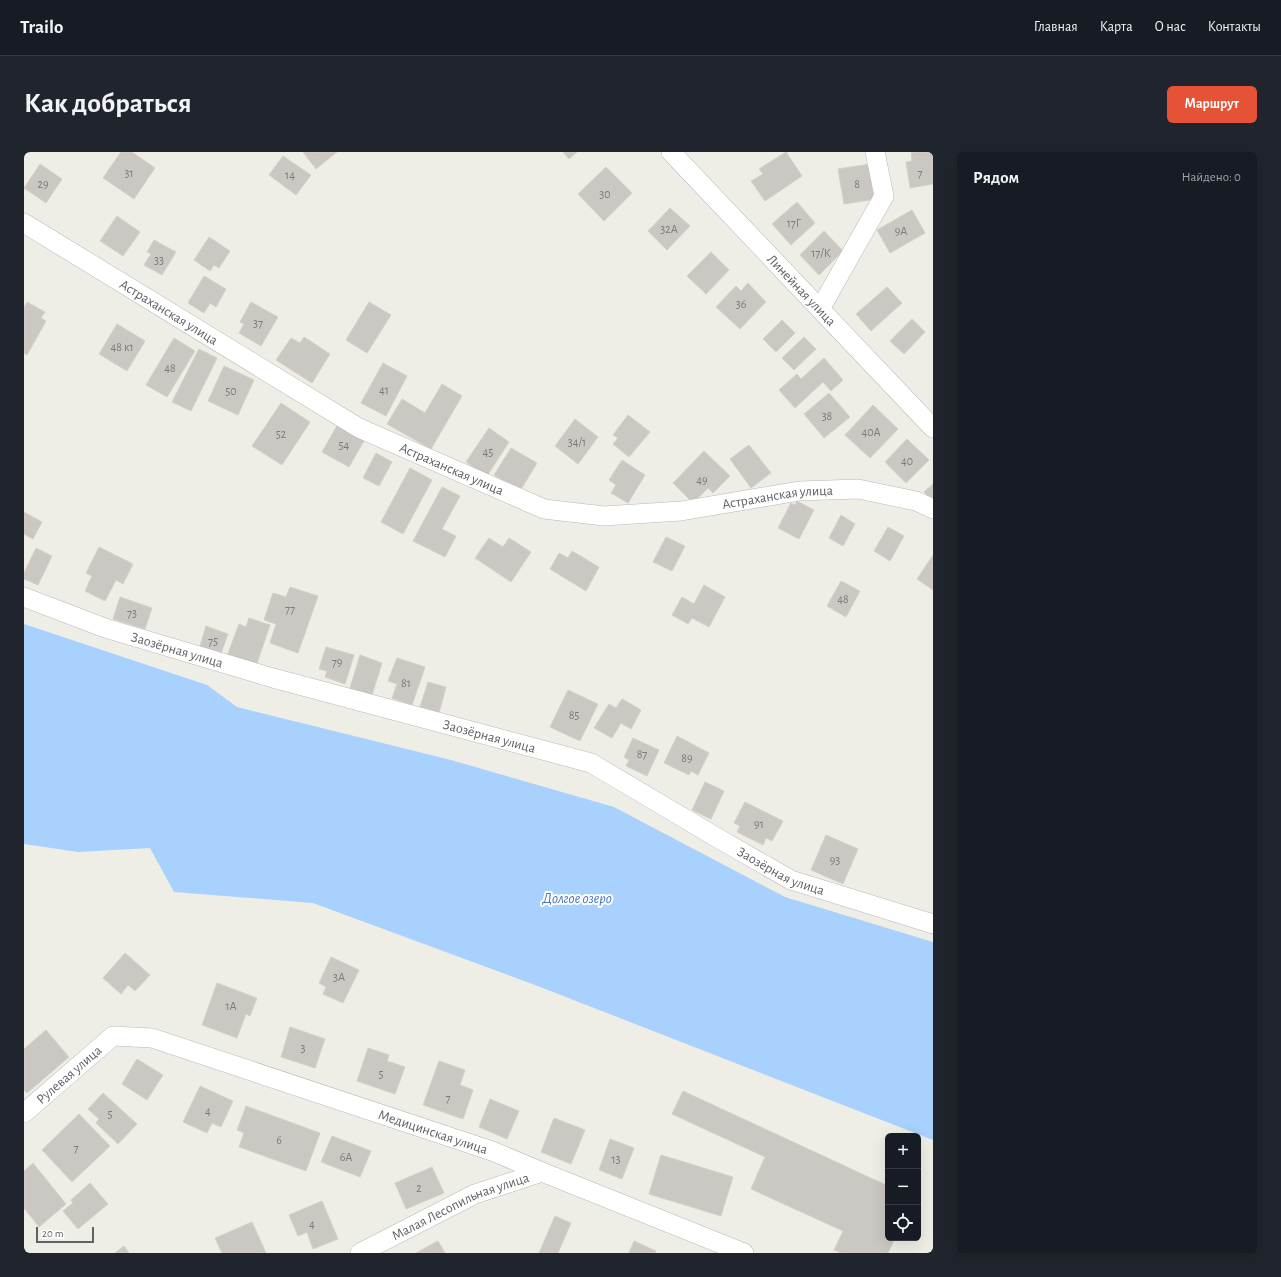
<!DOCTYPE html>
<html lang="ru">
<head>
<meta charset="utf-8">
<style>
  :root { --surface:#171b24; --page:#20242c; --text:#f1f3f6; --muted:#9ea1a6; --line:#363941; --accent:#e65236 }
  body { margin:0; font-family:"Alegreya Sans",sans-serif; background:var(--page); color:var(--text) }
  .controls { position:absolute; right:12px; bottom:12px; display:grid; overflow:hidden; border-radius:6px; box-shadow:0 4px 16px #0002 }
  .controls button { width:36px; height:36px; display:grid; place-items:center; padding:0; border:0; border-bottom:1px solid var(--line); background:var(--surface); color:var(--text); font:20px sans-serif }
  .scale { position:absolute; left:12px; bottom:10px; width:58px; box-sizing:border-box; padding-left:4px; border:2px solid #5e6166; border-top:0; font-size:11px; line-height:14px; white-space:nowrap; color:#5e6166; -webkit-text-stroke:3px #fff; paint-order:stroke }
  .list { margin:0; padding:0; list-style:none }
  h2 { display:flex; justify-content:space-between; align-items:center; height:52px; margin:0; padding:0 16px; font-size:17px }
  h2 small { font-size:13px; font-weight:400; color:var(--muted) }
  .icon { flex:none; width:22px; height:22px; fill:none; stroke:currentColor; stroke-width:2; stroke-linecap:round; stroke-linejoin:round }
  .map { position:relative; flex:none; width:909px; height:1101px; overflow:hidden; border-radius:6px }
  header { display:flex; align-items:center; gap:24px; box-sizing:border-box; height:56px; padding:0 20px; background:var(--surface); border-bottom:1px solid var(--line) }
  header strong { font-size:19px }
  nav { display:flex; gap:22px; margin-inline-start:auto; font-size:14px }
  .intro { display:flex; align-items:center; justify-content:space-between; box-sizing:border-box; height:96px; padding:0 24px }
  h1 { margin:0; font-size:28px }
  .button { padding:10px 18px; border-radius:6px; background:var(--accent); color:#fff; font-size:14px; font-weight:700 }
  main { display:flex; gap:24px; padding:0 24px }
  aside { flex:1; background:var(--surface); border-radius:6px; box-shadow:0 4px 16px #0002 }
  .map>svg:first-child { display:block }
  .water { fill:#a8d1fd }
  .building { fill:#cbc8c3; stroke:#d4d1c4 }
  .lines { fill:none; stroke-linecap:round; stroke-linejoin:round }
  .minor-casing { stroke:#b6b8bc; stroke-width:20 }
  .minor { stroke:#fff; stroke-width:19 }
  .labels { text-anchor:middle; stroke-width:4; stroke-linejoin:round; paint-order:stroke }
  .number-label { font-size:12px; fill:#797b7d }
  .street-label { font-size:14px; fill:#5e6166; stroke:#fff }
  .water-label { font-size:15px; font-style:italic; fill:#4776b9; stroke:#fff }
</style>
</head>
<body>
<header>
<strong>Trailo</strong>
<nav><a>Главная</a><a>Карта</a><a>О нас</a><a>Контакты</a></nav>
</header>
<div class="intro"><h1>Как добраться</h1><a class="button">Маршрут</a></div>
<main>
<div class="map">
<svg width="909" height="1101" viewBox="0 0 909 1101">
  <rect width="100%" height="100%" fill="#efeee6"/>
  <polygon class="water" points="0,472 183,533 213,555 427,608 590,655 761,745 909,790 909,988 511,833 289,751 150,740 126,696 54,700 0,692"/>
  <g class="building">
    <polygon points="97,0 108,0 131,16 110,47 79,26"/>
    <polygon points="279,0 313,0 292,17"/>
    <polygon points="539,0 553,0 545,7"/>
    <polygon points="762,0 778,24 741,49 727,29 739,22 735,17"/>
    <polygon points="892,0 909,0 909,32 886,36 882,10 888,9 887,1"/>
    <polygon points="259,4 287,23 272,43 245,23"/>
    <polygon points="16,12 38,27 22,51 0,36"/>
    <polygon points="847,12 852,47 820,52 814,17"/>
    <polygon points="582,15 608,41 580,69 554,42"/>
    <polygon points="773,50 791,71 767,93 748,72"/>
    <polygon points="646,56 666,74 643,98 624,79"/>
    <polygon points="888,58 901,81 866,101 853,78"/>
    <polygon points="93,64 116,80 99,104 76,89"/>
    <polygon points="800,79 819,99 795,123 776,103"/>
    <polygon points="185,85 206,99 195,116 190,113 186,119 170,108"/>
    <polygon points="130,88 152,100 138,123 120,113 127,102 123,100"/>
    <polygon points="687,100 705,118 682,142 663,124"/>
    <polygon points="180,124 202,137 192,155 186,151 180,161 164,151"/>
    <polygon points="724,131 742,150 716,177 692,155 712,134 717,139"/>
    <polygon points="863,135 878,151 847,179 832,162"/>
    <polygon points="3,150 21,160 17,166 22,169 3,203 0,201 0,156"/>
    <polygon points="227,150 254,165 237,194 215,181 220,172 216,170"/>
    <polygon points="345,150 367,163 343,201 322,188"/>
    <polygon points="888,167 901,180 880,202 866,189"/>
    <polygon points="758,168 771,181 752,200 739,187"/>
    <polygon points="93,172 121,189 103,219 75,202"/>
    <polygon points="280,185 306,202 288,231 252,208 267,186 276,191"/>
    <polygon points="780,185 792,197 770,218 758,206"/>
    <polygon points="150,186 171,199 143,245 122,233"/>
    <polygon points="175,197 193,206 167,259 148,250"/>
    <polygon points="800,206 819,228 807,239 799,230 771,256 755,238 773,222 777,227"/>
    <polygon points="359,211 383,224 362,264 337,251"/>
    <polygon points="200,214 230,228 214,263 184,249"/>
    <polygon points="418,232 438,244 407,297 363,272 378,247 401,261"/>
    <polygon points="805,241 826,265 800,286 780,262"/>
    <polygon points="257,251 286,270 258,313 228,294"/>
    <polygon points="849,253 874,277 846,306 821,283"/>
    <polygon points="604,263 626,280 605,305 589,292 594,286 589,283"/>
    <polygon points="551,267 574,285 554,312 531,294"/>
    <polygon points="314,272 341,287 325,315 298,300"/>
    <polygon points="465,276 485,290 463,324 442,310"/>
    <polygon points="883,287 905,308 882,331 861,310"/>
    <polygon points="725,293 747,321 727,336 706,307"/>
    <polygon points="487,296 513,311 496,339 470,323"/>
    <polygon points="680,299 706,324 689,341 684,336 669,351 649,331"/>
    <polygon points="352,301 368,310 355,334 339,326"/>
    <polygon points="598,308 621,323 604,351 587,341 592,333 585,328"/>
    <polygon points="386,316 408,328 379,382 357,370"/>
    <polygon points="909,332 909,349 900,340"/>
    <polygon points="418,335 436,344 418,377 432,384 421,405 389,389"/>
    <polygon points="773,349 790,358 775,387 754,376 767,351 771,353"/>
    <polygon points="0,360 18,370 9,387 0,382"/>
    <polygon points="817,363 831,372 819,394 805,386"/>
    <polygon points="864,375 880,384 866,409 850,399"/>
    <polygon points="642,385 661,394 648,419 629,410"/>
    <polygon points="465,386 479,395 485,386 507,400 487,430 451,406"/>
    <polygon points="75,395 109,412 99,432 92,428 81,449 61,439 68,424 62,421"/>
    <polygon points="12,396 28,404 14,433 0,427 0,421"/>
    <polygon points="548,399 575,415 562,439 526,417 535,401 544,406"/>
    <polygon points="909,403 909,438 893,427"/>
    <polygon points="817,429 836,439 822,465 803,454"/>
    <polygon points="680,433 701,445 685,475 668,466 664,472 648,463 658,445 670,452"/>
    <polygon points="266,435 294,444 274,501 246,491 252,472 240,468 249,441 262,445"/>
    <polygon points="96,445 128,456 121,477 89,467"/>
    <polygon points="225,466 246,473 232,514 203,504 215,472 222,475"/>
    <polygon points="182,474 204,482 196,504 175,497"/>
    <polygon points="302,495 330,503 321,532 301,525 303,519 295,517"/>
    <polygon points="336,503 358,511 348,543 326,536"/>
    <polygon points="373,506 401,515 388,553 368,546 373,532 364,529"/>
    <polygon points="404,530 422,535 415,561 396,555"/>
    <polygon points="544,538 574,552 556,589 526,575"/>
    <polygon points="598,547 617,558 607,577 597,571 588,586 570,576 585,552 592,556"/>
    <polygon points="653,584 685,601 674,623 667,619 665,623 640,611"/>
    <polygon points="609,586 635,598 623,624 602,614 605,608 600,605"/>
    <polygon points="681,630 700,639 687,667 668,658"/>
    <polygon points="721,650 759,669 748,689 742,686 739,693 713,680 716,674 710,671"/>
    <polygon points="802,683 834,697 819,732 787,718"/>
    <polygon points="101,801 126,823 111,839 104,833 97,842 79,826"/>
    <polygon points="307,805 335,818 319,851 299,842 302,835 295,831"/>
    <polygon points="193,831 233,846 226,864 222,862 213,886 178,873"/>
    <polygon points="266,875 301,887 291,916 257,905"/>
    <polygon points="22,878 45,905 3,941 0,938 0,897"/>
    <polygon points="344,896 365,903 363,909 381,915 371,942 333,929"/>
    <polygon points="113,907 139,923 123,948 98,932"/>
    <polygon points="415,909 441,918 436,933 449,938 439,967 399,953"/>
    <polygon points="176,934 209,949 197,975 188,971 183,981 159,970"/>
    <polygon points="659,939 864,1034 864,1086 871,1086 864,1101 817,1101 810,1098 819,1079 727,1037 741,1005 648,962"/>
    <polygon points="79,941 113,972 94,992 72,971 75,967 64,957"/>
    <polygon points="466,947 495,959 483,987 455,975"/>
    <polygon points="222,954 296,981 282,1019 215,995 220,981 213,978"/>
    <polygon points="55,962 86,994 48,1030 18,998"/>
    <polygon points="530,966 561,978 547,1012 517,1000"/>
    <polygon points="308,984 347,999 336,1025 297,1010"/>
    <polygon points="586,987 610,996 598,1027 575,1018"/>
    <polygon points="637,1003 709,1025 697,1064 625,1042"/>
    <polygon points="9,1011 42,1052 15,1075 0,1056 0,1019"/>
    <polygon points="408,1015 420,1041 382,1057 371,1031"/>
    <polygon points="66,1031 84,1052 54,1077 39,1059 49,1051 47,1048"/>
    <polygon points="298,1049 314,1087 289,1097 283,1080 274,1084 265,1063"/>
    <polygon points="531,1064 547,1071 534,1101 515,1101"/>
    <polygon points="228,1070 242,1101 198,1101 191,1086"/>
    <polygon points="414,1089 421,1101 392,1101"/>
    <polygon points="610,1089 632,1099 631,1101 605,1101"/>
    <polygon points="100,1094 105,1101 91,1101"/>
  </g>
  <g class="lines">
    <defs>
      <g id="minor">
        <path id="s1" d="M647 0 909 276"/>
        <path id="s2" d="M0 71 335 276 520 357 580 364 657 359 775 339 834 337 892 349 909 357"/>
        <polyline points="796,157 860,44 851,0"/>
        <path id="s3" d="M0 445 81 476 249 526 567 611 697 688 767 728 909 772"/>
        <path id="s4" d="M0 961 89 884 128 886 468 999 518 1020 720 1101"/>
        <path id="s5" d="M336 1101 451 1042 518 1020"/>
      </g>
    </defs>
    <use href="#minor" class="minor-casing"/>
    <use href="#minor" class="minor"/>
  </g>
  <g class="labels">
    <g class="number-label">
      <text x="105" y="25">31</text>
      <text x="896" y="25">7</text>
      <text x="266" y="27">14</text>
      <text x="19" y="36">29</text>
      <text x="833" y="36">8</text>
      <text x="581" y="46">30</text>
      <text x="770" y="75">17Г</text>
      <text x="645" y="81">32А</text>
      <text x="877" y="83">9А</text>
      <text x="797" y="105">17/К</text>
      <text x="135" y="112">33</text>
      <text x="717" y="156">36</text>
      <text x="234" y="175">37</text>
      <text x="98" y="199">48 к1</text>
      <text x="146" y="220">48</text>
      <text x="360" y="242">41</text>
      <text x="207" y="243">50</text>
      <text x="803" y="268">38</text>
      <text x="847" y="284">40А</text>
      <text x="257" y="286">52</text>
      <text x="553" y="294">34/1</text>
      <text x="320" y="297">54</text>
      <text x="464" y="304">45</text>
      <text x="883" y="313">40</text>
      <text x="678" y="332">49</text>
      <text x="819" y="451">48</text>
      <text x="266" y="461">77</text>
      <text x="108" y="465">73</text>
      <text x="189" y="493">75</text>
      <text x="313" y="514">79</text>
      <text x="382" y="535">81</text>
      <text x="550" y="567">85</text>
      <text x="618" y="606">87</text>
      <text x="663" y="610">89</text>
      <text x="735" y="676">91</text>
      <text x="811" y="712">93</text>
      <text x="315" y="829">3А</text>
      <text x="207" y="858">1А</text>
      <text x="279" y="900">3</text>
      <text x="357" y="926">5</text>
      <text x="424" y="950">7</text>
      <text x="184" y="963">4</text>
      <text x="86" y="966">5</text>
      <text x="255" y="992">6</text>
      <text x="52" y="1000">7</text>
      <text x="322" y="1009">6А</text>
      <text x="592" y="1011">13</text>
      <text x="395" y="1040">2</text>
      <text x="288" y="1076">4</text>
    </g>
    <g class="street-label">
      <text dy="5" stroke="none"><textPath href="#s1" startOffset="190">Линейная улица</textPath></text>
      <text dy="5" stroke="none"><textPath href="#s2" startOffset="170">Астраханская улица</textPath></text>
      <text dy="5" stroke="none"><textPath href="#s2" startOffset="494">Астраханская улица</textPath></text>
      <text dy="5" stroke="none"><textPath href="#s2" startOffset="830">Астраханская улица</textPath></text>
      <text dy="5" stroke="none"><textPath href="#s3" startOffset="162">Заозёрная улица</textPath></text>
      <text dy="5" stroke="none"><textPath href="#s3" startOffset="486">Заозёрная улица</textPath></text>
      <text dy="5" stroke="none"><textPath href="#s3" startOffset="810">Заозёрная улица</textPath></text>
      <text dy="5" stroke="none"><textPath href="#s4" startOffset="59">Рулевая улица</textPath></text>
      <text dy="5" stroke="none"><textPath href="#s4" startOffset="453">Медицинская улица</textPath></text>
      <text dy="5" stroke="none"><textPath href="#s5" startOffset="111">Малая Лесопильная улица</textPath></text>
    </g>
    <g class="water-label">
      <text x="553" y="751">Долгое озеро</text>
    </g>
  </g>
</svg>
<div class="controls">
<button>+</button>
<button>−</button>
<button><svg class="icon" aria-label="locate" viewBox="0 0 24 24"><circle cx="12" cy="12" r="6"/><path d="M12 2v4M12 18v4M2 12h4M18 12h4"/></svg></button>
</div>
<div class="scale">20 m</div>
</div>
<aside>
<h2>Рядом<small>Найдено: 0</small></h2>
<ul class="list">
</ul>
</aside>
</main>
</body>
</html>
